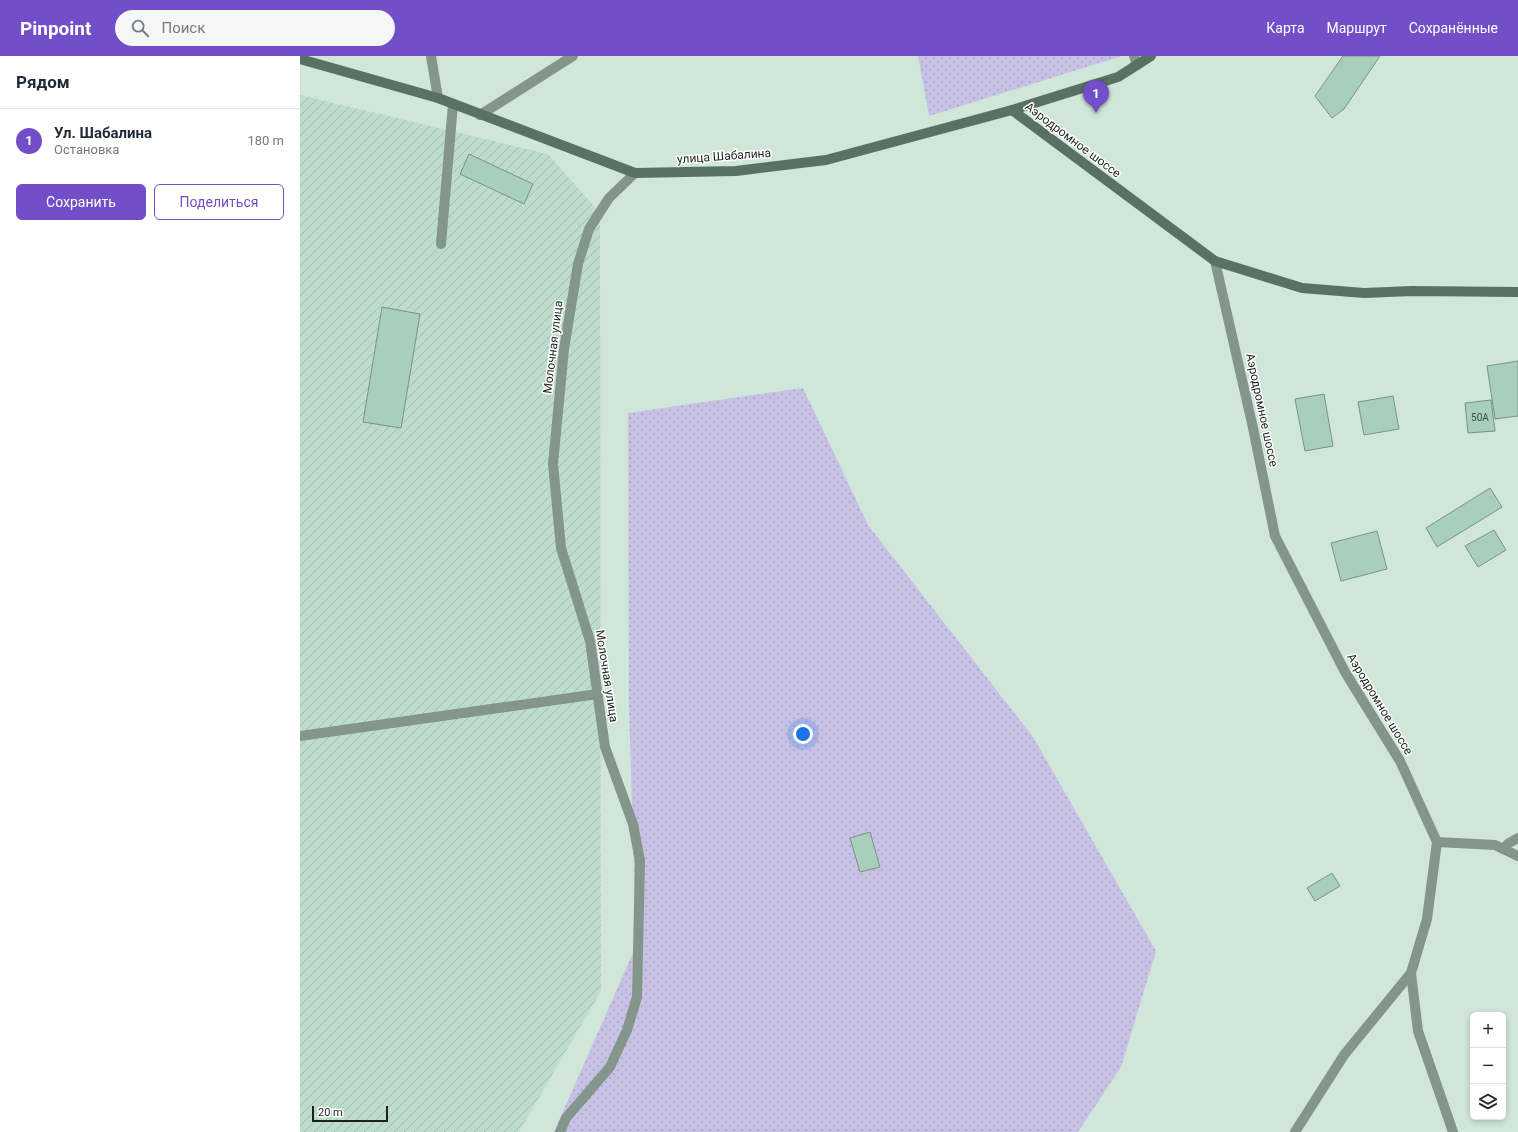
<!DOCTYPE html>
<html lang="ru">
<head>
<meta charset="utf-8">
<style>
  :root { --surface:#fff; --page:#f6f6f7; --text:#1f2937; --muted:#747a83; --line:#e0e1e3; --accent:#724fc9 }
  body { margin:0; font-family:Roboto,sans-serif; background:var(--page); color:var(--text) }
  .controls { position:absolute; right:12px; bottom:12px; display:grid; overflow:hidden; border-radius:6px; box-shadow:0 2px 6px #0003 }
  .controls button { width:36px; height:36px; display:grid; place-items:center; padding:0; border:0; border-bottom:1px solid var(--line); background:var(--surface); color:var(--text); font:20px sans-serif }
  .scale { position:absolute; left:12px; bottom:10px; width:76px; box-sizing:border-box; padding-left:4px; border:2px solid #1a231e; border-top:0; font-size:11px; line-height:14px; white-space:nowrap; color:#1a231e; -webkit-text-stroke:3px #fff; paint-order:stroke }
  .you { position:absolute; left:503px; top:678px; width:14px; height:14px; margin:-10px; border:3px solid #fff; border-radius:50%; background:#1a73e8; box-shadow:0 0 0 6px #1a73e833 }
  .badge { display:grid; place-items:center; width:26px; height:26px; border-radius:50%; background:var(--accent); color:#fff; font-size:13px; font-weight:700 }
  .pin { position:absolute; translate:-50% -33px; filter:drop-shadow(0 1px 2px #0008) }
  .pin::after { content:''; position:absolute; top:21px; width:14px; height:12px; background:inherit; clip-path:polygon(0 0,100% 0,50% 100%) }
  .list { margin:0; padding:0; list-style:none }
  h2 { display:flex; justify-content:space-between; align-items:center; height:52px; margin:0; padding:0 16px; font-size:17px }
  h2 small { font-size:13px; font-weight:400; color:var(--muted) }
  .list li { display:grid; grid-template-columns:26px 1fr auto; gap:12px; align-items:center; box-sizing:border-box; height:64px; padding:0 16px; border-top:1px solid var(--line) }
  .list b { display:block; font-size:15px; white-space:nowrap }
  .list p { margin:0; font-size:13px; white-space:nowrap; color:var(--muted) }
  .list em { font-size:13px; font-style:normal; color:var(--muted) }
  .actions { display:flex; gap:8px; padding:12px 16px }
  .actions a { flex:1; padding:9px 0; border:1px solid var(--accent); border-radius:6px; text-align:center; font-size:14px; color:var(--accent) }
  .actions .main { background:var(--accent); color:#fff }
  .icon { flex:none; width:22px; height:22px; fill:none; stroke:currentColor; stroke-width:2; stroke-linecap:round; stroke-linejoin:round }
  .map { position:relative; flex:none; width:1218px; height:1076px; overflow:hidden }
  header { display:flex; align-items:center; gap:24px; box-sizing:border-box; height:56px; padding:0 20px; background:var(--accent); color:#fff }
  header strong { font-size:19px }
  nav { display:flex; gap:22px; margin-inline-start:auto; font-size:14px }
  .search { width:280px; height:36px; background:var(--page); display:flex; align-items:center; gap:10px; box-sizing:border-box; padding:0 14px; border-radius:22px; color:var(--muted); font-size:15px }
  main { display:flex }
  aside { flex:1; background:var(--surface) }
  .map>svg:first-child { display:block }
  .industrial { fill:url(#industrial-furrows) }
  .garden { fill:url(#garden-dots) }
  .building { fill:#a7cfba; stroke:#7c9286 }
  .lines { fill:none; stroke-linecap:round; stroke-linejoin:round }
  .lane { stroke:#84958c; stroke-width:10 }
  .street { stroke:#84958c; stroke-width:10 }
  .secondary { stroke:#597164; stroke-width:10 }
  .labels { text-anchor:middle; stroke-width:3; stroke-linejoin:round; paint-order:stroke }
  .number-label { font-size:10px; fill:#3d4e45 }
  .street-label { font-size:12px; fill:#1a231e; stroke:#fff }
</style>
</head>
<body>
<header>
<strong>Pinpoint</strong>
<div class="search"><svg class="icon" aria-label="search" viewBox="0 0 24 24"><circle cx="10" cy="10" r="6"/><path d="M15 15l6 6"/></svg>Поиск</div>
<nav><a>Карта</a><a>Маршрут</a><a>Сохранённые</a></nav>
</header>
<main>
<aside>
<h2>Рядом<small></small></h2>
<ul class="list">
<li><span class="badge">1</span><div><b>Ул. Шабалина</b><p>Остановка</p></div><em>180 m</em></li>
</ul>
<div class="actions"><a class="main">Сохранить</a><a>Поделиться</a></div>
</aside>
<div class="map">
<svg width="1218" height="1076" viewBox="0 0 1218 1076">
  <defs>
    <pattern id="industrial-furrows" width="10" height="10" patternUnits="userSpaceOnUse"><rect width="10" height="10" fill="#bedccb"/><path d="M-1 1l2-2M0 10L10 0M9 11l2-2" fill="none" stroke="#a3bcae"/></pattern>
    <pattern id="garden-dots" width="8" height="8" patternUnits="userSpaceOnUse"><rect width="8" height="8" fill="#c7c2e5"/><path d="M2 2h.1M6 6h.1" fill="none" stroke="#aaa6c4" stroke-width="1.8" stroke-linecap="round"/></pattern>
  </defs>
  <rect width="100%" height="100%" fill="#cfe6d9"/>
  <polygon class="industrial" points="0,39 248,98 300,157 301,935 219,1076 0,1076"/>
  <g class="garden">
    <polygon points="618,0 822,0 629,60"/>
    <polygon points="503,332 568,469 733,681 856,895 821,1011 778,1076 254,1076 336,890 329,648 328,357"/>
  </g>
  <g class="building">
    <polygon points="1043,0 1080,0 1044,53 1032,62 1015,40"/>
    <polygon points="169,98 233,128 224,148 160,118"/>
    <polygon points="82,251 120,258 101,372 63,366"/>
    <polygon points="1218,305 1218,360 1195,363 1187,310"/>
    <polygon points="1024,338 1033,390 1005,395 995,343"/>
    <polygon points="1093,340 1099,373 1064,379 1058,346"/>
    <polygon points="1191,344 1195,375 1168,377 1165,347"/>
    <polygon points="1190,432 1202,451 1137,491 1126,472"/>
    <polygon points="1194,474 1206,494 1178,511 1165,490"/>
    <polygon points="1077,475 1087,513 1041,525 1031,487"/>
    <polygon points="570,776 580,811 560,816 550,782"/>
    <polygon points="1032,817 1040,830 1015,845 1007,832"/>
  </g>
  <g class="lines">
    <g class="lane">
      <polyline points="131,0 138,42"/>
      <polyline points="834,0 837,9"/>
      <polyline points="180,59 273,0"/>
      <polyline points="141,188 153,48"/>
      <polyline points="0,680 298,638"/>
    </g>
    <g class="street">
      <polyline points="915,205 953,372 975,480 1045,616 1100,705 1137,786 1127,863 1111,917 1044,999 995,1076"/>
      <polyline points="1137,786 1195,789 1218,800"/>
      <polyline points="1203,793 1209,787 1218,782"/>
      <polyline points="1111,917 1118,975 1153,1076"/>
      <polyline points="260,1076 266,1062 310,1011 327,974 337,941 340,805 333,768 305,691 290,585 261,492 253,408 264,293 278,208 289,173 309,142 335,117"/>
    </g>
    <g class="secondary">
      <polyline points="0,3 138,42 335,117 436,115 526,104 712,54 818,21 851,0"/>
      <polyline points="712,54 915,205 1002,232 1064,237 1112,235 1218,236"/>
    </g>
  </g>
  <g class="labels">
    <g class="number-label">
      <text x="1180" y="365">50А</text>
    </g>
    <g class="street-label">
      <text transform="translate(773 84) rotate(37)" y="4">Аэродромное шоссе</text>
      <text transform="translate(424 100) rotate(-4)" y="4">улица Шабалина</text>
      <text transform="translate(253 291) rotate(-83)" y="4">Молочная улица</text>
      <text transform="translate(962 354) rotate(78)" y="4">Аэродромное шоссе</text>
      <text transform="translate(307 620) rotate(81)" y="4">Молочная улица</text>
      <text transform="translate(1080 648) rotate(59)" y="4">Аэродромное шоссе</text>
    </g>
  </g>
</svg>
<div class="controls">
<button>+</button>
<button>−</button>
<button><svg class="icon" aria-label="layers" viewBox="0 0 24 24"><path d="M12 4l9 5-9 5-9-5zM3 14l9 5 9-5"/></svg></button>
</div>
<div class="scale">20 m</div>
<div class="you"></div>
<div class="pin badge" style="left:796px;top:57px">1</div>
</div>
</main>
</body>
</html>
